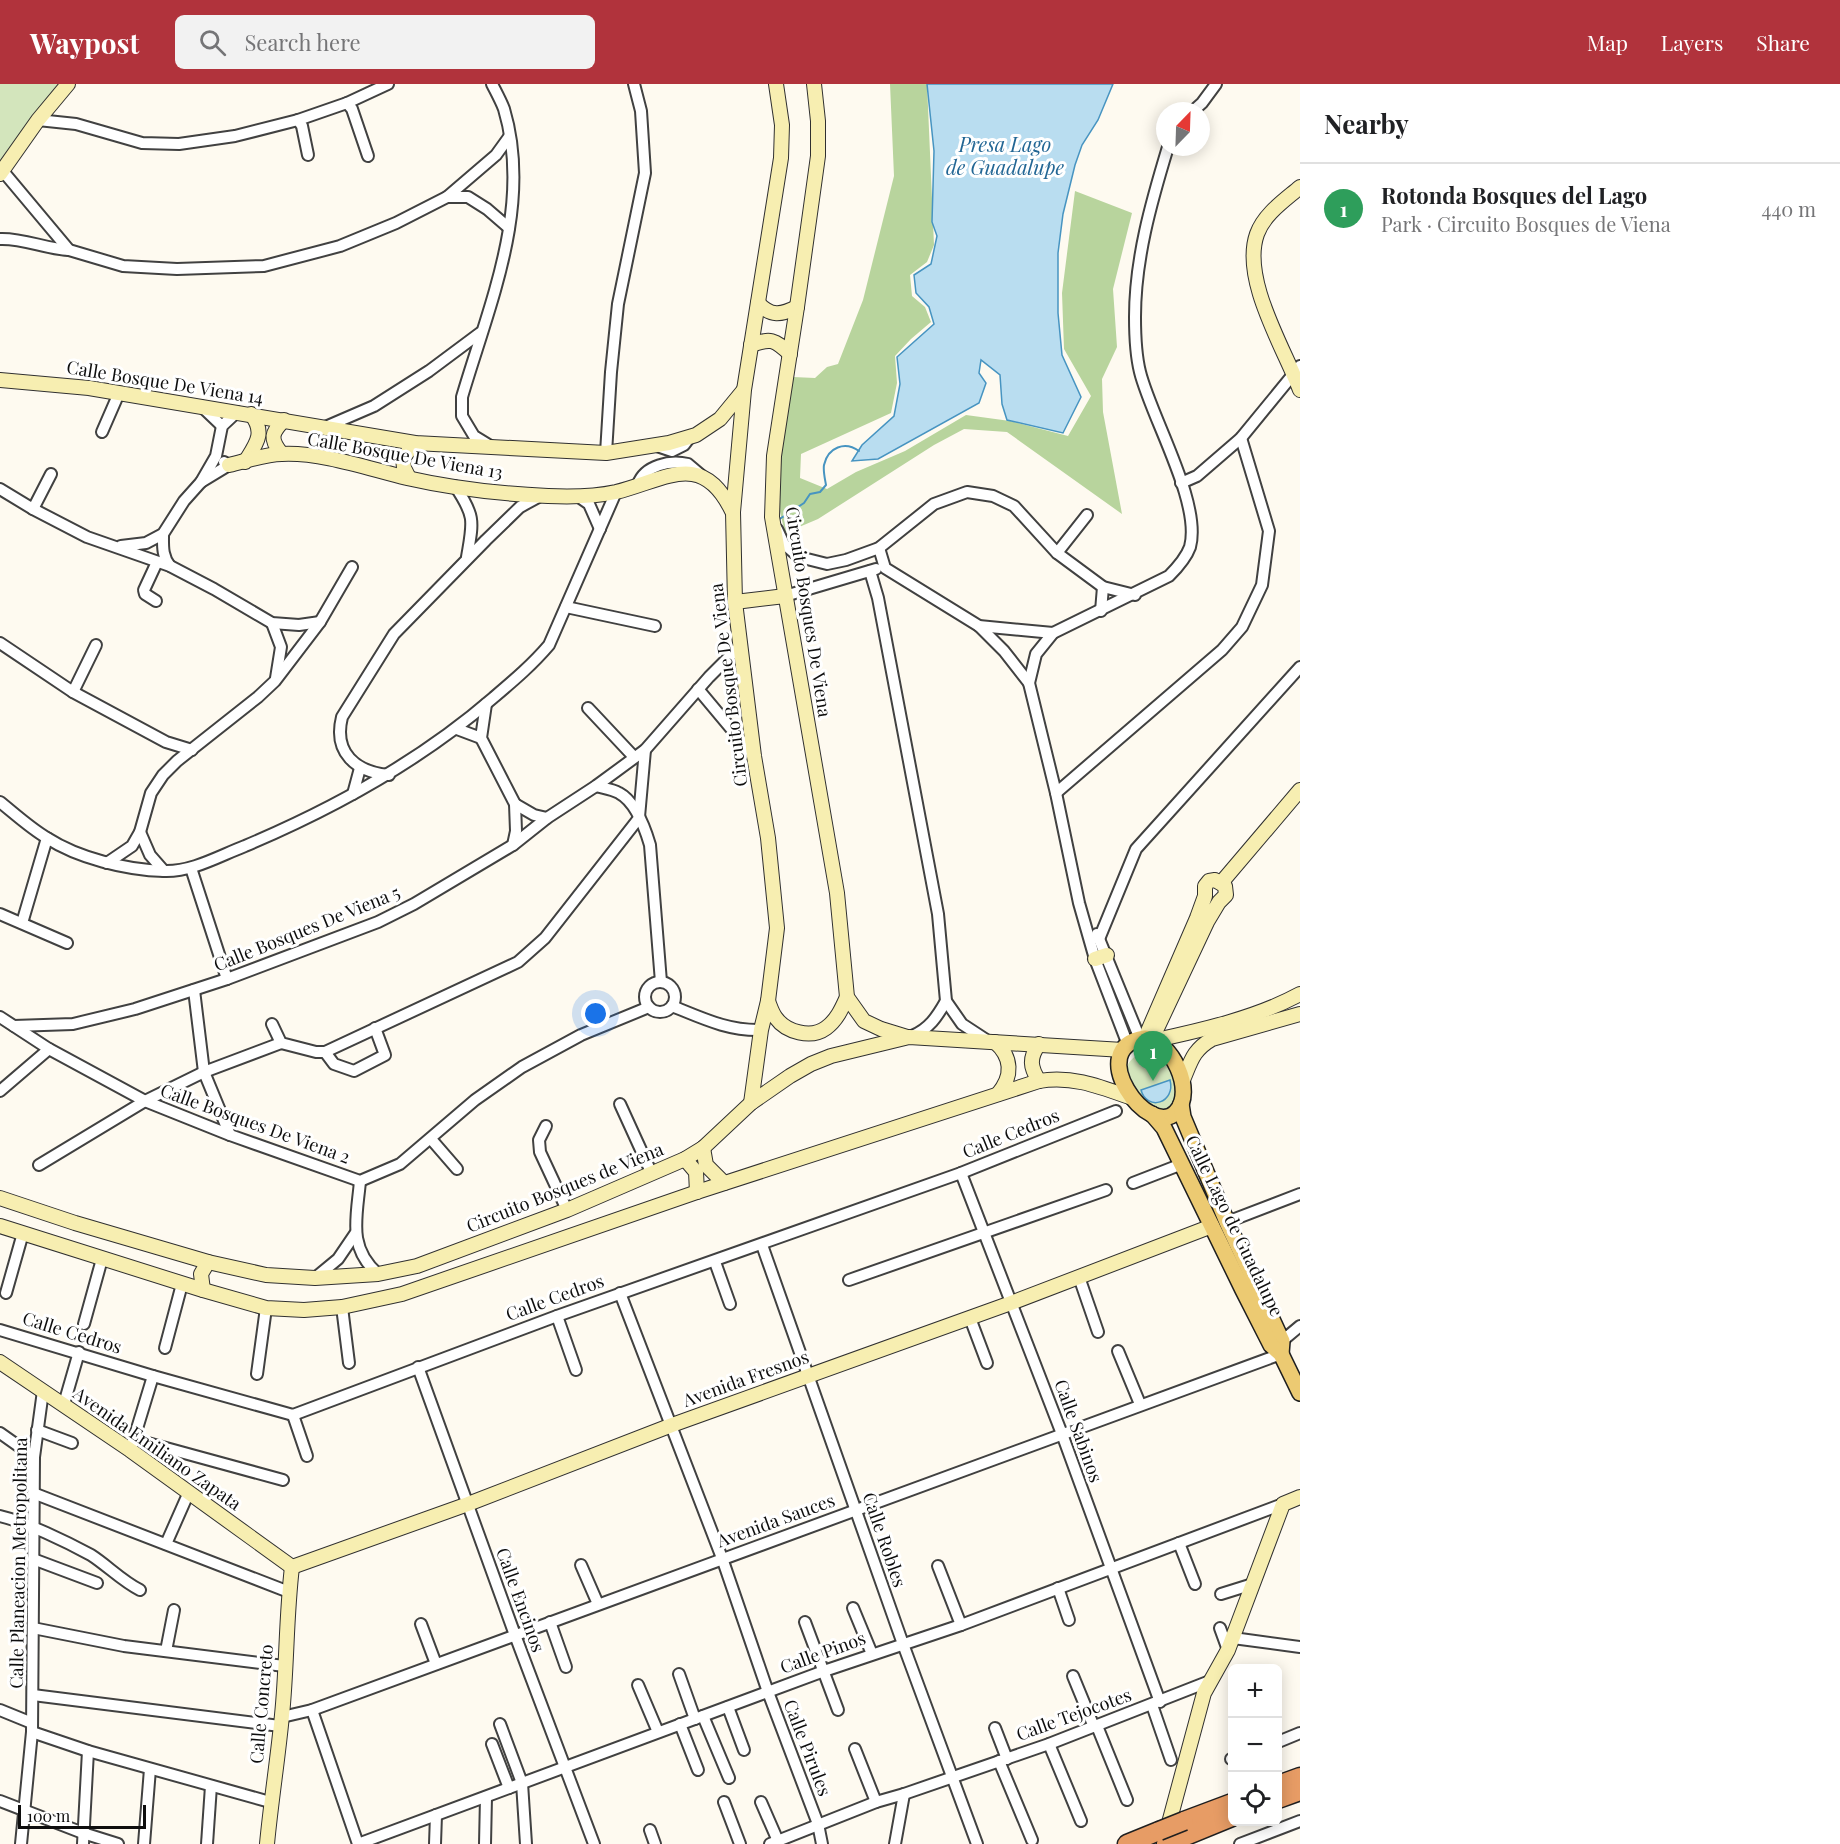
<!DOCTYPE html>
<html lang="en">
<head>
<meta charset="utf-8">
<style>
  :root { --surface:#fff; --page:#f2f2f2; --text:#202124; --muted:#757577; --line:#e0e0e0; --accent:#b1333c }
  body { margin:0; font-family:"Playfair Display",serif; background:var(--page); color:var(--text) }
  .controls { position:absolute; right:18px; bottom:18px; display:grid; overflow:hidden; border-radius:9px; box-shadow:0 3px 15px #0003 }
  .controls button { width:54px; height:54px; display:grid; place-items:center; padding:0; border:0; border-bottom:2px solid var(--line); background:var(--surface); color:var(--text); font:30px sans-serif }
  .compass { position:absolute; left:1156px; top:18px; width:54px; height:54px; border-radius:50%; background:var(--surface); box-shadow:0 3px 15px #0003; rotate:23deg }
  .scale { position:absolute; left:18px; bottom:15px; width:128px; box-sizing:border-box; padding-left:6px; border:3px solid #0e0e0e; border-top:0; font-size:16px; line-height:21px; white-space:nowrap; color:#0e0e0e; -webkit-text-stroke:4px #fff; paint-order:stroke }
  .you { position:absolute; left:596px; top:930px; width:21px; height:21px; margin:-15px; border:4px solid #fff; border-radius:50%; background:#1a73e8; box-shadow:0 0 0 9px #1a73e833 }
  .badge { display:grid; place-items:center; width:39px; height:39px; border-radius:50%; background:var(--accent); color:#fff; font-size:20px; font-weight:700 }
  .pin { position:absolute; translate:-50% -50px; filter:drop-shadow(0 2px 3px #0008) }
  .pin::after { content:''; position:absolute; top:32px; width:21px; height:18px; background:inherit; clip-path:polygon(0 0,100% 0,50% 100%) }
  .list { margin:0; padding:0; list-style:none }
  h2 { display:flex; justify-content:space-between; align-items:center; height:78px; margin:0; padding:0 24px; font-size:26px }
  h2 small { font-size:20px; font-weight:400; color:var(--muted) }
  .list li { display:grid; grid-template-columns:39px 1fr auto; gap:18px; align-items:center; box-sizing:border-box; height:90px; padding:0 24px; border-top:2px solid var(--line) }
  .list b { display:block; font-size:22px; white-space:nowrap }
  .list p { margin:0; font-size:20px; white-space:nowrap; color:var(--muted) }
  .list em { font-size:20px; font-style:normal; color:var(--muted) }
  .icon { flex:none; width:33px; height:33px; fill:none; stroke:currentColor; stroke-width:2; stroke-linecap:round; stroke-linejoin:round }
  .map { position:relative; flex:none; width:1300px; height:1760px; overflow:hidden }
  header { display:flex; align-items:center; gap:36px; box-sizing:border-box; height:84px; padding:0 30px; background:var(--accent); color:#fff }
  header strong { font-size:28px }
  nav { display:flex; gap:33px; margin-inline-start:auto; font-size:21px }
  .search { width:420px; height:54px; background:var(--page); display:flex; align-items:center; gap:15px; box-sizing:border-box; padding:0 21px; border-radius:9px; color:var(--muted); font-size:22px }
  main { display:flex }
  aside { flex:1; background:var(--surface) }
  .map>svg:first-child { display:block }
  .green { fill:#d3e5bc }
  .forest { fill:#b8d49d }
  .water { fill:#b9ddf0; stroke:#4794c1; stroke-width:1.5 }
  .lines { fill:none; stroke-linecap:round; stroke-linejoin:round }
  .stream { stroke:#4794c1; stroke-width:2 }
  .street-casing { stroke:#414141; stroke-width:14 }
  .secondary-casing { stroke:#303030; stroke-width:16 }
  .primary-casing { stroke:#1f1f1f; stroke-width:18 }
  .highway-casing { stroke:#1f1f1f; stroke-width:21 }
  .street { stroke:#fff; stroke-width:10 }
  .secondary { stroke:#f7eeb1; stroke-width:14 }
  .primary { stroke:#ecca72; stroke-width:15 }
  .highway { stroke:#e79c65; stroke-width:18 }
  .highway-bridge-casing { stroke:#1f1f1f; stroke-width:21; stroke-linecap:butt }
  .highway-bridge { stroke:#e79c65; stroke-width:18 }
  .labels { text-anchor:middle; stroke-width:6; stroke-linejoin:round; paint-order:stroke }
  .street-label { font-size:18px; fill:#0e0e0e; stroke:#fff }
  .water-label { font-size:20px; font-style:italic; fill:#226694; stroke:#fff }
</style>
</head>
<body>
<header>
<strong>Waypost</strong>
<div class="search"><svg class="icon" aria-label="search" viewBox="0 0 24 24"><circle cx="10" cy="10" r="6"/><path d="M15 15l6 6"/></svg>Search here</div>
<nav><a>Map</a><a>Layers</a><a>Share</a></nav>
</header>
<main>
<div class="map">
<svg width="1300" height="1760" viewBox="0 0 1300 1760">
  <rect width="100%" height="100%" fill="#fefaf0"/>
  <g class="green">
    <polygon points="0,0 66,0 0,87"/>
    <path d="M1155 965 1172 981 1179 1011 1170 1028 1151 1027C1144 1017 1134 1007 1129 996 1120 977 1140 967 1155 965Z"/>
  </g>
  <polygon class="forest" points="890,0 927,0 934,161 927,178 910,191 912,212 925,223 931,238 911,255 895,272 897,299 891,329 801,370 800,394 827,405 856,388 905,367 966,331 1010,337 1068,352 1091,312 1064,265 1062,209 1075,107 1132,129 1113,205 1117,263 1102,295 1103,328 1122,430 1007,348 964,345 934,361 818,435 785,449 777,415 785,332 793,293 815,294 827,283 838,280 863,216 894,92"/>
  <g class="water">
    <polygon points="927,0 1113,0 1098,36 1082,61 1075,81 1063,130 1058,169 1058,229 1062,271 1081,313 1063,349 1007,336 1002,320 1000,291 981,276 979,289 986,299 979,319 878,375 852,377 862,361 894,332 900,300 897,273 934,240 929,223 916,209 914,191 931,180 937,152 932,138 934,67"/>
    <path d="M1170 996C1176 1019 1147 1028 1141 1006Z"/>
  </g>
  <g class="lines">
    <path class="stream" d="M778 436 804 419 810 410 820 408 826 401C825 395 823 387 824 381 828 363 845 357 859 367"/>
    <defs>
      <g id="street">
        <polyline points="347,19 352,25 368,72"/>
        <polyline points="1193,27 1202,19 1216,0"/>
        <polyline points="38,36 76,40 142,59 179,60 235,52 298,36 347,19 388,0"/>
        <polyline points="298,36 302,42 308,71"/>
        <polyline points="2,86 69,166 123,182 177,185 264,182 340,162 396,139 447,113 468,113 487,125 509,144"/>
        <polyline points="447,113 496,71 509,53"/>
        <path d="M0 155C24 154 45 165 69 166"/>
        <polyline points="201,322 222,342"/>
        <polyline points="323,344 374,322 429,287 480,249"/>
        <polyline points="102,348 119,309"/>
        <polyline points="657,362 672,367 684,361 690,353"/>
        <path d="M492 363 474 352 462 332V313C489 221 533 122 504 25 501 17 496 8 492 0"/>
        <polyline points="606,369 611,288 618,220 645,89 641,27 634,0"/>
        <polyline points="201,398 229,381 224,378"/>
        <polyline points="1181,399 1197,392 1241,354 1300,282"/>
        <path d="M638 400C645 381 670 376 688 380L701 391"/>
        <path d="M455 402C476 433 473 438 467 473"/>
        <polyline points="0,405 33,425 87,453 170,482 214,505 272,539 299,541 320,538"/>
        <polyline points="579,413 589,420 600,445"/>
        <polyline points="33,425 51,390"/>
        <polyline points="777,445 784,460 799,473 827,480 846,476 879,464 934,420 967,408 993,412 1014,422 1057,469 1103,503 1135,511"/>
        <path d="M163 450C163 462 162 472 170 482"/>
        <polyline points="121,462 146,459 163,450 184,417 201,398 216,372 222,342 237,328"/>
        <polyline points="879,464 885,484 979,542 1053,549"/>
        <polyline points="1057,469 1087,431"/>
        <polyline points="870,487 878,514 938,830 946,917 962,940 988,957"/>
        <polyline points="785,512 876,485"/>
        <polyline points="156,517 145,510 144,506 157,478"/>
        <polyline points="566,523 655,542"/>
        <polyline points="1101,527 1103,503"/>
        <polyline points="272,539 281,563 276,594"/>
        <polyline points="979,542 1004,567 1029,599"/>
        <polyline points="0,559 73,608 166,658 192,666"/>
        <polyline points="698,605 754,672"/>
        <polyline points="73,608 96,561"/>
        <polyline points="486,620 481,654 515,720 516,747 513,761"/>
        <polyline points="588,624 634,673"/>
        <polyline points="457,645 481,654"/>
        <path d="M389 691C356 688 333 669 342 633L394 550 486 456 520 423 540 412"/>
        <path d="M596 702C603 704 612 705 619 709 636 718 645 744 650 761L661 898"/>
        <polyline points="1056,709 1222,566 1242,543 1262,501 1269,447 1241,354"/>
        <polyline points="353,710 360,684"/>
        <path d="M0 718C15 730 30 744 47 754 78 774 126 786 164 787 192 788 219 772 245 762 335 724 419 678 493 614 513 597 532 581 549 561L616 408"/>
        <polyline points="515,720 534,731 547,734"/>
        <polyline points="639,733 645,666"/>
        <polyline points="140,748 150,771 164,787"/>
        <polyline points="107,779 132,762 140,748 151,709 163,691 177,677 258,613 275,597 320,538 352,483"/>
        <polyline points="191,784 227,895"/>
        <polyline points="0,830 67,859"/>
        <polyline points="22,839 47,754"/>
        <polyline points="1097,850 1140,955"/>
        <polyline points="1099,855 1136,765 1300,583"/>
        <circle cx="660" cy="913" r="15"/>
        <polyline points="194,906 204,988 230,1051"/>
        <path d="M672 922C702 934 728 947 761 946"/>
        <polyline points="0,933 49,965 145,1017 230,1051 360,1097 400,1080 475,1016 522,983 581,951 649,923"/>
        <polyline points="272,940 281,959 316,968 325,968 518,878 545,854 639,734"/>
        <polyline points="14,942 73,940 135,925 227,895 378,838 414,820 513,761 547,734 596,702 645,666 709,593 740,562"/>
        <path d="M912 952C929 945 937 933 946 917"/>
        <path d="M1128 961 1095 875 1079 819 1056 709 1029 599 1036 570 1053 549 1169 492C1177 484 1186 474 1190 463 1202 419 1151 333 1140 288 1136 272 1135 250 1135 233 1135 175 1151 119 1168 63"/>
        <polyline points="325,968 334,980 354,987 385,971 375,944"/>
        <polyline points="0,1007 49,965"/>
        <polyline points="620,1020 651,1088"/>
        <polyline points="546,1042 539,1056 540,1068 567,1126"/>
        <polyline points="431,1055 457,1085"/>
        <polyline points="39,1081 145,1017 204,988 281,959"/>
        <polyline points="961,1089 1062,1350 1160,1618"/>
        <path d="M360 1097C357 1133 347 1163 378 1190"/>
        <polyline points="1133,1099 1182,1080"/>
        <polyline points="1227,1138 1300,1110"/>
        <polyline points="762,1161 903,1560 977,1760"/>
        <polyline points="715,1178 730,1220"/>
        <polyline points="1079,1193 1098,1248"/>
        <polyline points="315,1194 338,1175 355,1150"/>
        <polyline points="849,1196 1106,1106"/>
        <polyline points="6,1209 23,1149"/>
        <polyline points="620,1209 722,1474 768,1608 818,1740 822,1760"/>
        <polyline points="342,1223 349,1279"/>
        <polyline points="557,1232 576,1286"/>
        <polyline points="970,1234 987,1279"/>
        <polyline points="84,1240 102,1175"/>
        <polyline points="0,1246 153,1292 293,1331 557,1232 961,1089 1116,1027"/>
        <polyline points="1282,1257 1300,1242"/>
        <polyline points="165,1264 182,1200"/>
        <polyline points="1118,1267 1140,1320"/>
        <polyline points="418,1283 515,1551 594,1760"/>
        <polyline points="257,1290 266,1224"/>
        <polyline points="64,1320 79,1268"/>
        <polyline points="293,1331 307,1372"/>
        <polyline points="37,1346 72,1359"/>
        <polyline points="0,1349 34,1373"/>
        <polyline points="133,1355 283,1396"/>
        <polyline points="132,1361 153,1292"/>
        <polyline points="33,1409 289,1508"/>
        <path d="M0 1432C26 1438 67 1458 91 1471 108 1482 122 1497 140 1506"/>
        <polyline points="1179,1459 1195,1500"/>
        <polyline points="166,1460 189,1408"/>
        <polyline points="33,1475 97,1499"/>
        <polyline points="581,1481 598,1520"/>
        <polyline points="938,1482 961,1541"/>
        <polyline points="1058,1504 1069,1536"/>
        <polyline points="1221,1510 1253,1500"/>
        <polyline points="853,1524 872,1570"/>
        <polyline points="550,1538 566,1583"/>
        <polyline points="805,1538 838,1626"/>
        <polyline points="421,1540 436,1580"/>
        <polyline points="33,1544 124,1562 284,1582"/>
        <polyline points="1220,1544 1228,1566"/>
        <polyline points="1233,1554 1300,1563"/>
        <polyline points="166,1567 174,1526"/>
        <polyline points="679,1590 695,1635"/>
        <polyline points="1073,1592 1094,1643"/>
        <polyline points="638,1601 658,1648"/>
        <polyline points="33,1611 280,1642"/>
        <polyline points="1152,1621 1171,1676"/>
        <polyline points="728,1623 744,1666"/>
        <polyline points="0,1626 32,1639"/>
        <polyline points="312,1626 358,1760 824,1587 961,1541 1283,1420"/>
        <polyline points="703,1632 729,1694"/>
        <polyline points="282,1633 312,1626 1281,1270"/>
        <polyline points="500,1640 522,1699 526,1760"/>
        <polyline points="680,1640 698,1686"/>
        <polyline points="1097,1642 1127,1716"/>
        <polyline points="995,1644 1007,1675"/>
        <polyline points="32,1648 88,1667 270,1718"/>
        <polyline points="1278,1658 1300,1649"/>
        <polyline points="492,1660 509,1704"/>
        <polyline points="1049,1660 1081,1737"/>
        <polyline points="855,1665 876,1718"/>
        <polyline points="1231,1675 1232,1675"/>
        <polyline points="999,1677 1032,1756"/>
        <polyline points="0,1717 83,1749 118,1760"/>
        <polyline points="724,1718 740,1760"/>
        <polyline points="761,1718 778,1757"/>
        <polyline points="650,1746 655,1760"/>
        <polyline points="21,1760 32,1648 34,1373 43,1307"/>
        <polyline points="83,1760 88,1667"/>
        <polyline points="144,1760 150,1685"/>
        <polyline points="207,1760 211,1702"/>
        <polyline points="435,1760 436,1731"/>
        <polyline points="485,1760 486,1713"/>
        <polyline points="770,1760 876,1718 904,1710 1049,1660 1210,1597"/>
        <polyline points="895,1760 904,1710"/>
        <polyline points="1240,1760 1300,1737"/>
      </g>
      <g id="secondary">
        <polyline points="814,0 818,37 818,72 797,223 774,372 772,433 837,809 847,913 864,937 881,945 907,953"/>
        <polyline points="0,90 38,36 68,0"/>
        <path d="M1300 103C1285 116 1264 130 1257 150 1241 195 1284 264 1300 306"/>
        <path d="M758 219C771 233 781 231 797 223"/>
        <path d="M751 261C771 254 774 255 790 270"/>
        <polyline points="0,296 89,304 415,359 606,369 669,359 696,351 720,335 743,307"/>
        <path d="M281 369C270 355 271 349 284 336"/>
        <path d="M245 378C256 360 266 349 251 330"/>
        <path d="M229 381C246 377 265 370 282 370 322 368 369 385 407 394 451 404 503 410 548 412 570 413 593 413 616 408 665 396 702 365 732 427"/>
        <polyline points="409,394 404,384 403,374 415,359"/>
        <polyline points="735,518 785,512"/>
        <polyline points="1221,799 1300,706"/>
        <polyline points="1095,875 1107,871"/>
        <path d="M768 917C770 922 772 929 776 934 786 948 811 955 826 944 837 936 842 924 847 913"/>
        <polyline points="1145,954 1197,834 1205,812 1205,802 1209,797 1215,796 1225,802 1226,811 1219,818 1207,838 1152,955"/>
        <path d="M1156 956C1203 946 1258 933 1300 910"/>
        <path d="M995 958C1012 973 1013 992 998 1010"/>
        <path d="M1039 960C1029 974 1030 983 1039 997"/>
        <path d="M1183 996C1191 977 1193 966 1212 955L1300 930"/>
        <polyline points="751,1019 761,946 768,917 777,844 768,754 754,672 735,518 733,428 744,306 781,74 782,41 776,0"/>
        <polyline points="703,1064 706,1081 724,1099"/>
        <polyline points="685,1075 696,1088 697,1108"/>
        <polyline points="0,1114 75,1139 208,1178 266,1191 315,1194 378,1190 417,1182 567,1126 685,1075 703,1064 751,1019 790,992 811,980 831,972 909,953 1123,966"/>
        <path d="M0 1142 203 1206 266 1224 304 1226 342 1223 402 1210 697 1108 1039 997C1072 991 1101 1003 1132 1014"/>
        <polyline points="203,1206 201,1190 208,1178"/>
        <polyline points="0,1278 130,1366 292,1483"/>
        <polyline points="292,1483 468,1420 672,1341 1011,1219 1212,1142"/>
        <polyline points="1166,1750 1204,1609 1228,1566 1283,1420 1300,1413"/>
        <path d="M267 1760C271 1717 278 1674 282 1631 287 1582 286 1533 292 1483"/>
      </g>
      <g id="primary">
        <path d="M1145 954C1171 956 1196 1007 1176 1028 1149 1057 1082 963 1145 954Z"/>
        <polyline points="1181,1020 1183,1033 1227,1138 1282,1257 1281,1270"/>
        <polyline points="1152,1030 1164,1044 1243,1206 1271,1261 1281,1270 1300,1309"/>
      </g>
      <g id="highway">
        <polyline points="1278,1701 1300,1693"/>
        <polyline points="1278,1715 1300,1707"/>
        <polyline points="1184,1737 1232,1719"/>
        <polyline points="1127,1760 1159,1747"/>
        <polyline points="1166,1760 1232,1733"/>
      </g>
    </defs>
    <use href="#street" class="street-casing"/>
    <use href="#secondary" class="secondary-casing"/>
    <use href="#primary" class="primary-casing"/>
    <use href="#highway" class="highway-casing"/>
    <use href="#street" class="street"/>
    <use href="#secondary" class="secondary"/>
    <use href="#primary" class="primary"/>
    <use href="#highway" class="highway"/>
    <defs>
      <polyline id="highway-bridge" points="1159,1747 1184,1737"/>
    </defs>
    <use href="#highway-bridge" class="highway-bridge-casing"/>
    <use href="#highway-bridge" class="highway-bridge"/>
  </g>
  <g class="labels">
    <g class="street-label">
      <text transform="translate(165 299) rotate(9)" y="6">Calle Bosque De Viena 14</text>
      <text transform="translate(405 372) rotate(10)" y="6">Calle Bosque De Viena 13</text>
      <text transform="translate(808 528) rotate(81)" y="6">Circuito Bosques De Viena</text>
      <text transform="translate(729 601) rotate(-97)" y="6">Circuito Bosque De Viena</text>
      <text transform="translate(307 845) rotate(-22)" y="6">Calle Bosques De Viena 5</text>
      <text transform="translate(255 1040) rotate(20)" y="6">Calle Bosques De Viena 2</text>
      <text transform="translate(1011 1050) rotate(-22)" y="6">Calle Cedros</text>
      <text transform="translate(565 1104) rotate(-22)" y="6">Circuito Bosques de Viena</text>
      <text transform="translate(1234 1142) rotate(64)" y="6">Calle Lago de Guadalupe</text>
      <text transform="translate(555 1214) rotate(-20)" y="6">Calle Cedros</text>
      <text transform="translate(72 1249) rotate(17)" y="6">Calle Cedros</text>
      <text transform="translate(746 1295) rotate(-20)" y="6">Avenida Fresnos</text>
      <text transform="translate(1078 1347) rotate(70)" y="6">Calle Sabinos</text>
      <text transform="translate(157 1365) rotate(35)" y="6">Avenida Emiliano Zapata</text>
      <text transform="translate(776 1437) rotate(-20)" y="6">Avenida Sauces</text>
      <text transform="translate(884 1456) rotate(71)" y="6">Calle Robles</text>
      <text transform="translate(19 1479) rotate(-89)" y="6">Calle Planeacion Metropolitana</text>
      <text transform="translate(520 1516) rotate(70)" y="6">Calle Encinos</text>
      <text transform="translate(823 1569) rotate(-20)" y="6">Calle Pinos</text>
      <text transform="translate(262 1620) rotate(-85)" y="6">Calle Concreto</text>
      <text transform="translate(1074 1631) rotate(-20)" y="6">Calle Tejocotes</text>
      <text transform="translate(807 1664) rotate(69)" y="6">Calle Pirules</text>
    </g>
    <g class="water-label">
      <text x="1005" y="68">Presa Lago<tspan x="1005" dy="23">de Guadalupe</tspan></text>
    </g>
  </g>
</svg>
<div class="controls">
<button>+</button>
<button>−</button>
<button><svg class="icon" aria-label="locate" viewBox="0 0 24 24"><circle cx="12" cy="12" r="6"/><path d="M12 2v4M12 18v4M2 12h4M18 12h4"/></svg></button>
</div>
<svg class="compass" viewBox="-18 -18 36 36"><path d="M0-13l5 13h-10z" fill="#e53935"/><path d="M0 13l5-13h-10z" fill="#757577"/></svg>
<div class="scale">100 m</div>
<div class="you"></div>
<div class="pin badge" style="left:1153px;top:997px;background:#2e9e5b">1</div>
</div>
<aside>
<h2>Nearby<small></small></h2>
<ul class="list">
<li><span class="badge" style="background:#2e9e5b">1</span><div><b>Rotonda Bosques del Lago</b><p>Park · Circuito Bosques de Viena</p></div><em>440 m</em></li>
</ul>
</aside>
</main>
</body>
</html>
